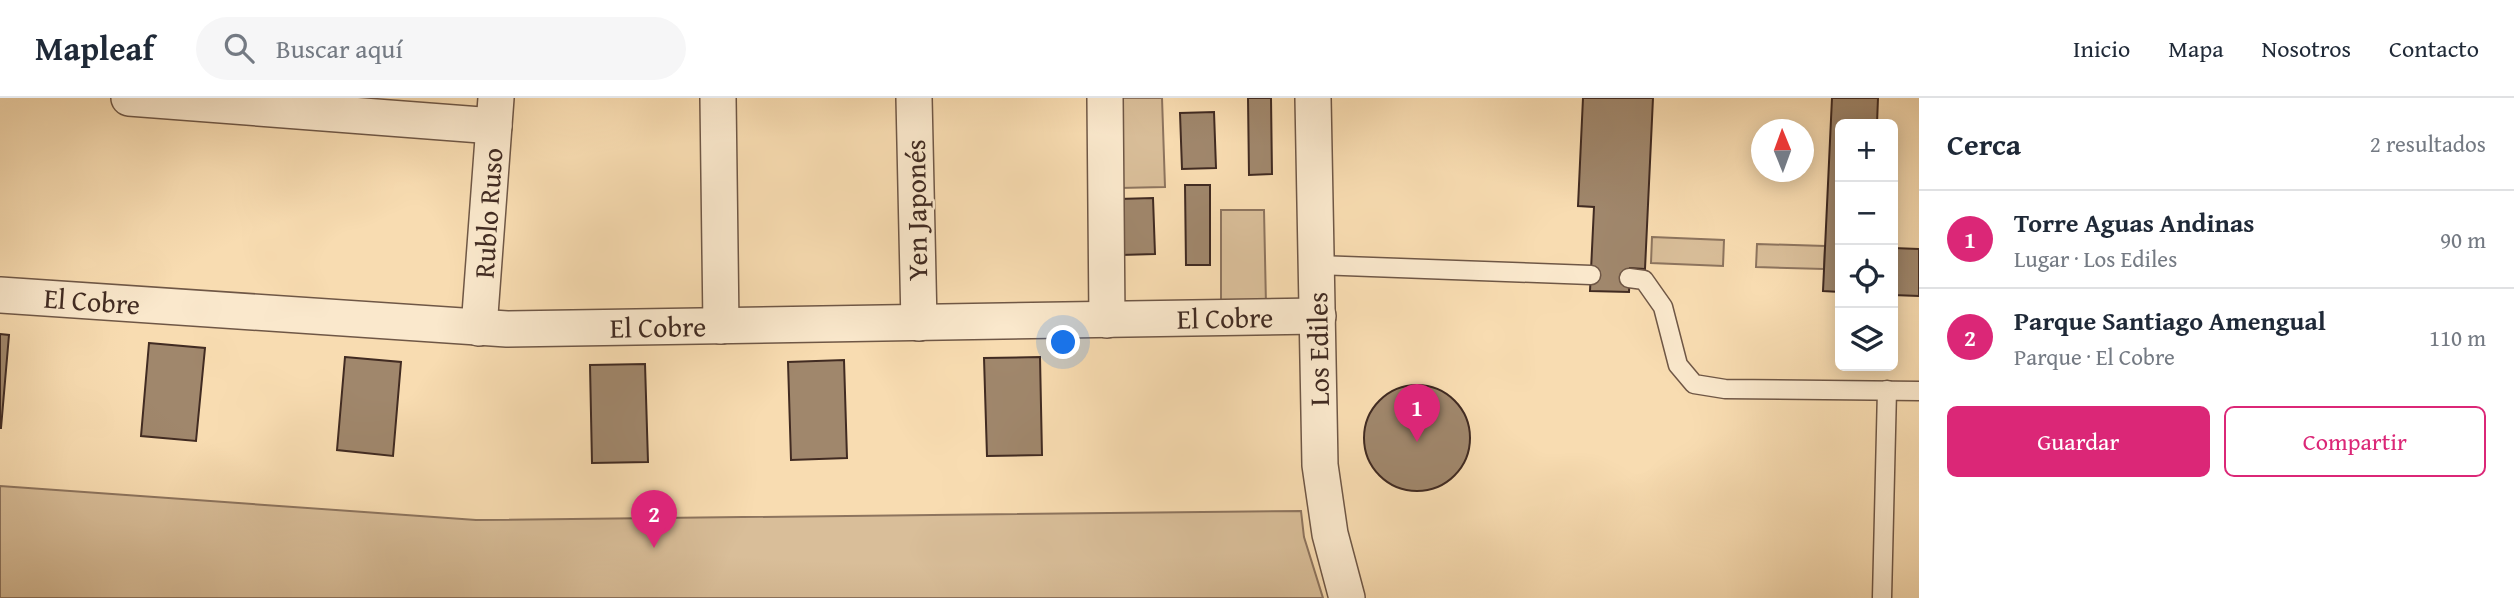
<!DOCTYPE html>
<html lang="es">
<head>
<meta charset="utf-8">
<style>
  :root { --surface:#fff; --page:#f6f6f7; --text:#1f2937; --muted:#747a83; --line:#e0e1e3; --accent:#db2777 }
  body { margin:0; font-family:"Gentium Book Plus",serif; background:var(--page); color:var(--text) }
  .controls { position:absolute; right:21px; top:21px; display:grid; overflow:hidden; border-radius:10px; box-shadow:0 4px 18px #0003 }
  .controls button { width:63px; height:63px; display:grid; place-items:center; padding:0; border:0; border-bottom:2px solid var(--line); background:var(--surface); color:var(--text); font:35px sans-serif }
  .compass { position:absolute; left:1751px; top:21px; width:63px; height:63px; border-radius:50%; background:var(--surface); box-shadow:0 4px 18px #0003; rotate:359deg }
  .you { position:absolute; left:1064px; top:245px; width:24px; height:24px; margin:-18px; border:5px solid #fff; border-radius:50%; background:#1a73e8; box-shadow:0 0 0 10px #1a73e833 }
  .badge { display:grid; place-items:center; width:46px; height:46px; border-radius:50%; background:var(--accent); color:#fff; font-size:23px; font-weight:700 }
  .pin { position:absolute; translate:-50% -58px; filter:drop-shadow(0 2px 4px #0008) }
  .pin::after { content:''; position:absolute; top:37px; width:24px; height:21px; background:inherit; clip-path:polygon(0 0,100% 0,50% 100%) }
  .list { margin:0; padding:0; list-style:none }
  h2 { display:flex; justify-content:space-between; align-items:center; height:91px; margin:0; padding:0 28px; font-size:30px }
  h2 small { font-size:23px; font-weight:400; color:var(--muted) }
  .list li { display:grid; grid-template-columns:46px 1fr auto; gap:21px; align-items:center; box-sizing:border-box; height:98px; padding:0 28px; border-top:2px solid var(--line) }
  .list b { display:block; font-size:26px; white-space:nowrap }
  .list p { margin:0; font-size:23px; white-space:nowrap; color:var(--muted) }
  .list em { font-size:23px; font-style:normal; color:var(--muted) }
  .actions { display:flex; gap:14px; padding:21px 28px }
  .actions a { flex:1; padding:16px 0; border:2px solid var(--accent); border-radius:10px; text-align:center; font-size:24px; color:var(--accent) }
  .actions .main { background:var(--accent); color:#fff }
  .icon { flex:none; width:38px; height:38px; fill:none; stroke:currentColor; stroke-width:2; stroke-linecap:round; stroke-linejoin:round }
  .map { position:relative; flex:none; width:1919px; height:500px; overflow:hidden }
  header { display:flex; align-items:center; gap:42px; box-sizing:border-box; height:98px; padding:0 35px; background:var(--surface); border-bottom:2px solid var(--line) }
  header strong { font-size:33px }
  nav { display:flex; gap:38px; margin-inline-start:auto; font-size:24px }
  .search { width:490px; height:63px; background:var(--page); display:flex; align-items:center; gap:18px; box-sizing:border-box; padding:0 24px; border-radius:38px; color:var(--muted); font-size:26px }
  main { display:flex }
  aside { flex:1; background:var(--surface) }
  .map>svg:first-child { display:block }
  .green { fill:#d9be99; stroke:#8d745e; stroke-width:2 }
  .building { fill:#a0876c; stroke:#412b22; stroke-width:2 }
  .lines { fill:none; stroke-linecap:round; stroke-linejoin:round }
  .lane-casing { stroke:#6f5746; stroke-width:21 }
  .street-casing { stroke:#6f5746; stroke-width:38 }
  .lane { stroke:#fae8cc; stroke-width:18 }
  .street { stroke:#fae8cc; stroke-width:35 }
  .labels { text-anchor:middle; stroke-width:5; stroke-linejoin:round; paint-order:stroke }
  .street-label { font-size:28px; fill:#412b22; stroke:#fae8cc }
</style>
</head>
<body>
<header>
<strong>Mapleaf</strong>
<div class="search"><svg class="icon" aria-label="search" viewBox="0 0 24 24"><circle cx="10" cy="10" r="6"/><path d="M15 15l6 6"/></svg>Buscar aquí</div>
<nav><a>Inicio</a><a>Mapa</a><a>Nosotros</a><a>Contacto</a></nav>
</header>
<main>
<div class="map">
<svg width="1919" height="500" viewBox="0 0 1919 500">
  <rect width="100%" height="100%" fill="#f8dcb1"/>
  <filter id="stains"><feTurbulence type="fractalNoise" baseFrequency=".00286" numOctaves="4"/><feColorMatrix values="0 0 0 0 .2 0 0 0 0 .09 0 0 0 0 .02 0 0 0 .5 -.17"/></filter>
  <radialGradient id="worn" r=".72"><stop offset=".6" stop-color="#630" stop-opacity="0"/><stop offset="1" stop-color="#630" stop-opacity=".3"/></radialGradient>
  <g class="green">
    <polygon points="1117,0 1162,0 1165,89 1119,90"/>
    <polygon points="1221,112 1264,112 1266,207 1221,208"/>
    <polygon points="1652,139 1724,142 1723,168 1651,165"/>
    <polygon points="1757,146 1825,148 1824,171 1756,169"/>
    <polygon points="0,388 476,422 1301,413 1304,439 1323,500 0,500"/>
  </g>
  <g class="building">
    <polygon points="1248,0 1271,0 1272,76 1249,77"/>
    <polygon points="1583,0 1653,0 1645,171 1630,170 1629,194 1590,193 1594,109 1578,108"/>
    <polygon points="1832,0 1878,0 1877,26 1840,26 1840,194 1823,193"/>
    <polygon points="1214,14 1216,70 1182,71 1180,15"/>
    <polygon points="1185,87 1210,87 1210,167 1186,167"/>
    <polygon points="1153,100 1155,156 1121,157 1118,101"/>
    <polygon points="1893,150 1919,151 1919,198 1893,197"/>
    <polygon points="0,236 9,237 1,330 0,330"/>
    <polygon points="149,245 205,250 196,343 141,338"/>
    <polygon points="345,259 401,264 393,358 337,352"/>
    <polygon points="1040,259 1042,357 987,358 984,260"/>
    <polygon points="844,262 847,360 791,362 788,264"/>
    <polygon points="645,266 648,364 592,365 590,267"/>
    <circle cx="1417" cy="340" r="53"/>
  </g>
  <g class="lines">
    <defs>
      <g id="lane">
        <polyline points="1317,167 1591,177"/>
        <polyline points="1629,180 1644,182 1663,209 1678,267 1694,286 1725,291 1919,293"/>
        <polyline points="1882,500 1887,292"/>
      </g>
      <g id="street">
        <polyline points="129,0 494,28"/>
        <polyline points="718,0 721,228"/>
        <polyline points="914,0 919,225"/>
        <polyline points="1105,0 1107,222"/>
        <polyline points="1313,0 1320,367 1330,436 1347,500"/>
        <polyline points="0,197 507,231 1318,218"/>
        <polyline points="479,230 496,0"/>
      </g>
    </defs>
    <use href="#lane" class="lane-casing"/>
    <use href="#street" class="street-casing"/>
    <use href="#lane" class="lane"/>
    <use href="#street" class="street"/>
  </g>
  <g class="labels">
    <g class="street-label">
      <text transform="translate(916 112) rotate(-91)" y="10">Yen Japonés</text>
      <text transform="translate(488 115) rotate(-86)" y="10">Rublo Ruso</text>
      <text transform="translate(92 203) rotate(4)" y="10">El Cobre</text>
      <text transform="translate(1225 220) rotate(-1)" y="10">El Cobre</text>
      <text transform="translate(658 229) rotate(-1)" y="10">El Cobre</text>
      <text transform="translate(1318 251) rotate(-91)" y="10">Los Ediles</text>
    </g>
  </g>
  <rect width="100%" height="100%" filter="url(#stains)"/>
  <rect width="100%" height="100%" fill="url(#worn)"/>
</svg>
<div class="controls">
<button>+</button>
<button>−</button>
<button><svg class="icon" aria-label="locate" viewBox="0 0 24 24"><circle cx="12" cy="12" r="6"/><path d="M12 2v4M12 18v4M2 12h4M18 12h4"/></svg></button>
<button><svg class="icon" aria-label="layers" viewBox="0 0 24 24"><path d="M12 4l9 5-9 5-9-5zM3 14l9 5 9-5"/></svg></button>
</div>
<svg class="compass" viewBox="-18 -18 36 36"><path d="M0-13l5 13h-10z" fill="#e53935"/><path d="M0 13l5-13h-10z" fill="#747a83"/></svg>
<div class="you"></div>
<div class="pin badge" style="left:1417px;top:344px">1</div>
<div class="pin badge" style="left:654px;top:450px">2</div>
</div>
<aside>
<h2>Cerca<small>2 resultados</small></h2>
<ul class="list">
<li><span class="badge">1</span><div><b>Torre Aguas Andinas</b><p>Lugar · Los Ediles</p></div><em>90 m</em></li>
<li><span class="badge">2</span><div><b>Parque Santiago Amengual</b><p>Parque · El Cobre</p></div><em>110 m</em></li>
</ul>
<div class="actions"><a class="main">Guardar</a><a>Compartir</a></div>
</aside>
</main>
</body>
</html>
